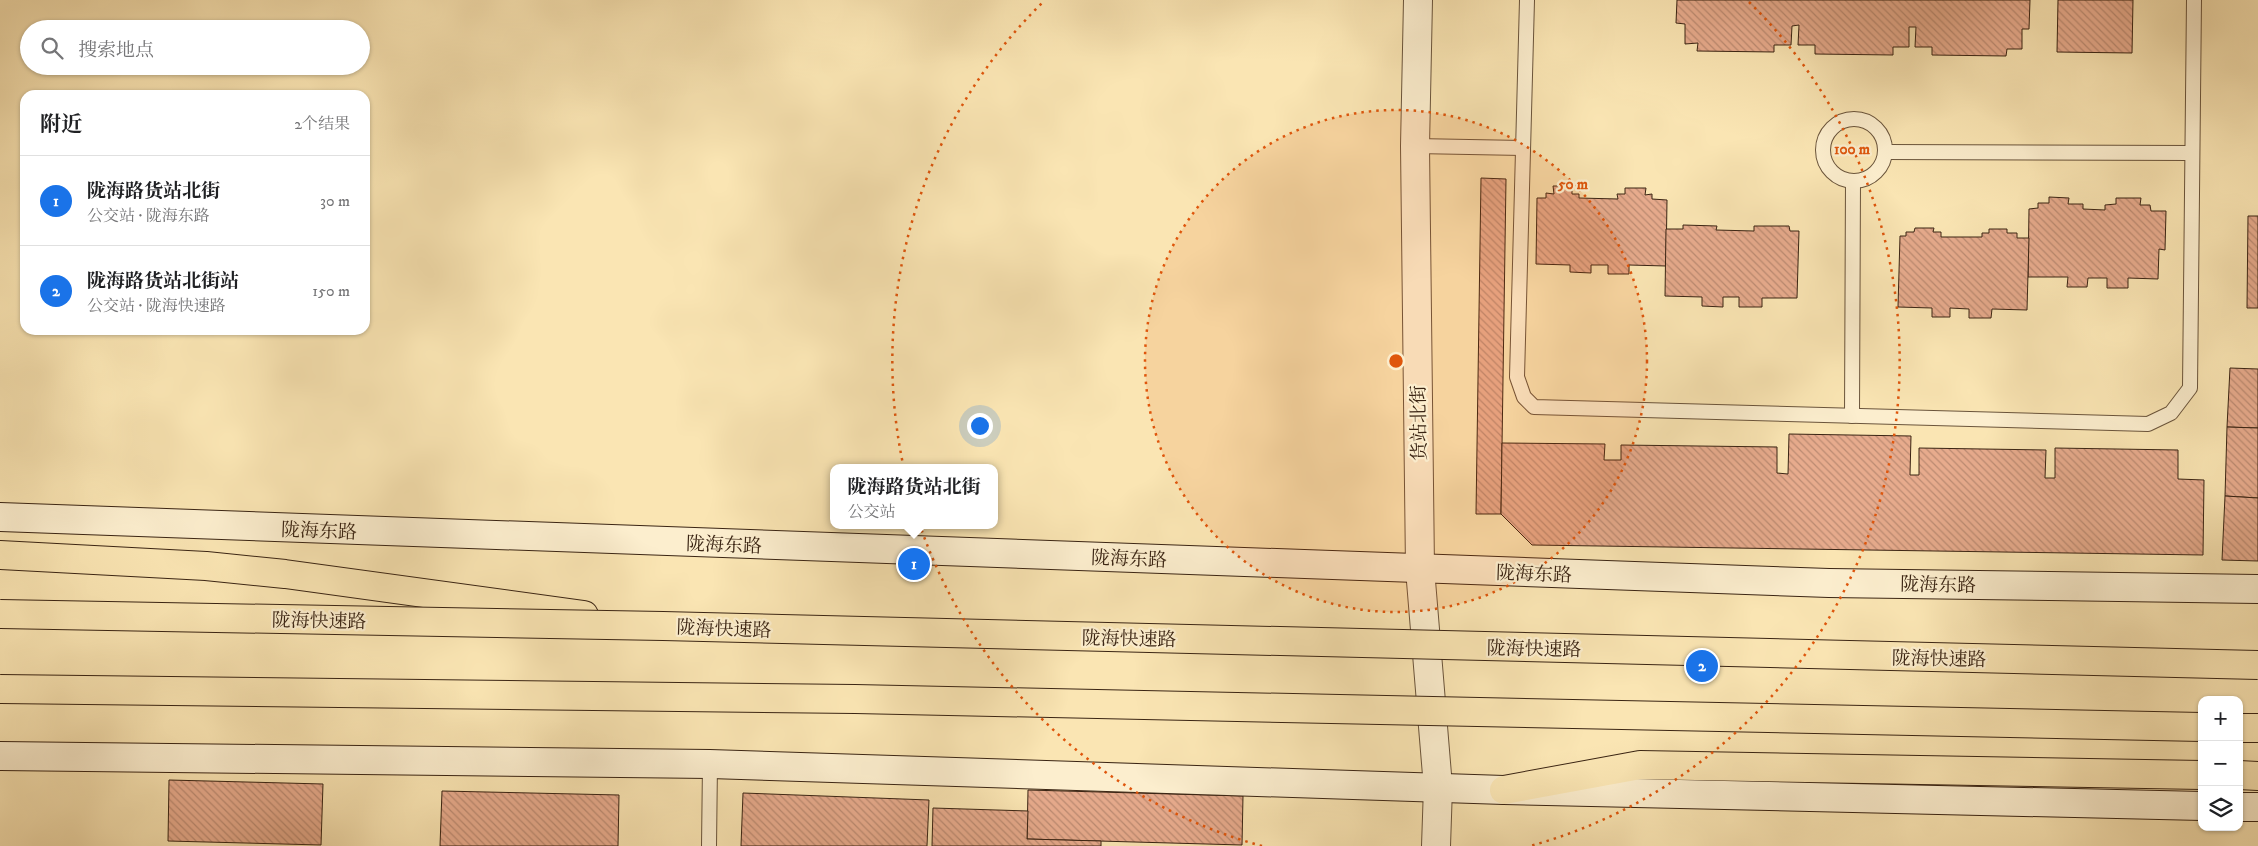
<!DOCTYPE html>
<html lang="zh">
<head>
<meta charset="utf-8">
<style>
  :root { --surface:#fff; --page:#f2f2f2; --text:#202124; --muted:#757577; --line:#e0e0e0; --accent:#1a73e8 }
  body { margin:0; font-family:"IM FELL DW Pica","Noto Serif SC",serif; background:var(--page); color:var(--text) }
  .controls { position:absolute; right:15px; bottom:15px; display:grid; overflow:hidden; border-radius:10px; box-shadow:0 1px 4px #0004 }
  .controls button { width:45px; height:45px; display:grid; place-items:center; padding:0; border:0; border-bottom:1px solid var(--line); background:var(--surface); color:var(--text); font:25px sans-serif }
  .you { position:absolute; left:979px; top:425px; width:18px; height:18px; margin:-12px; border:4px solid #fff; border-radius:50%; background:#1a73e8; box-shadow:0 0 0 8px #1a73e833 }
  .badge { display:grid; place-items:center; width:32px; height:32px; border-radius:50%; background:var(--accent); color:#fff; font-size:16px; font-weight:700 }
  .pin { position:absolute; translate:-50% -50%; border:2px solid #fff; box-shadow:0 1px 5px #0006 }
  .popup { position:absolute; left:830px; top:464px; width:168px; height:65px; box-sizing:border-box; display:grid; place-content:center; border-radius:10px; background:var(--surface); filter:drop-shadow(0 1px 4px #0005); font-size:16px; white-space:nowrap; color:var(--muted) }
  .popup b { font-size:19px; color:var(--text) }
  .popup::after { content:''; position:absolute; left:50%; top:100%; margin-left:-10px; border:10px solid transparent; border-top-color:var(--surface) }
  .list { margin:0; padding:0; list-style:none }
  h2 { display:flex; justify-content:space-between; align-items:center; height:65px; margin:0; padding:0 20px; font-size:21px }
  h2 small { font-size:16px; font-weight:400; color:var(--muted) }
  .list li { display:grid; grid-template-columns:32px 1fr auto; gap:15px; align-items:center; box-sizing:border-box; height:90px; padding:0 20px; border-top:1px solid var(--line) }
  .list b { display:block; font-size:19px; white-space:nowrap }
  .list p { margin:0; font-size:16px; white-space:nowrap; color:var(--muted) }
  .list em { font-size:16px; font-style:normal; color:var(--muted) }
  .icon { flex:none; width:28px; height:28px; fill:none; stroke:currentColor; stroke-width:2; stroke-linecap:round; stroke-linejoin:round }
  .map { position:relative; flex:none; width:2258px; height:846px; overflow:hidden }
  .search { position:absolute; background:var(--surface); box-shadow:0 1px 4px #0004; left:20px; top:20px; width:350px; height:55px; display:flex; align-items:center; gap:12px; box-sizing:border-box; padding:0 18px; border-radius:28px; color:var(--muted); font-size:19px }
  .panel { position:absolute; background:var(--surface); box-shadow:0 1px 4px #0004; left:20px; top:90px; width:350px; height:245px; border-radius:15px }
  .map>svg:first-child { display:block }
  .building { fill:url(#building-back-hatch); stroke:#3a2413 }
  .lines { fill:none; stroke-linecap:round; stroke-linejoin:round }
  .lane-casing { stroke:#6a543b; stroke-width:16 }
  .street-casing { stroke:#6a543b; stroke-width:30 }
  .secondary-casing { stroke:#3a2413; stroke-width:30 }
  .highway-casing { stroke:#3a2413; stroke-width:30 }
  .lane { stroke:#fceece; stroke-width:14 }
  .street { stroke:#fceece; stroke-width:28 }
  .secondary { stroke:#fceece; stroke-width:28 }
  .highway { stroke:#fae5b3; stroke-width:28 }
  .highway-bridge-casing { stroke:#3a2413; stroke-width:30; stroke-linecap:butt }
  .highway-bridge { stroke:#fae5b3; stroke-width:28 }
  .ring { fill:none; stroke:#df560c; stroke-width:2.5; stroke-dasharray:2.5 5 }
  .labels { text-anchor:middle; stroke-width:4.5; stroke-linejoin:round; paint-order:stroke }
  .street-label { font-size:19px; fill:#3a2413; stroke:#fceece }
  .centre { fill:#df560c; stroke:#fceece; stroke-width:2.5 }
  .ring-label { font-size:15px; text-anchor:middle; font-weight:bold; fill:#df560c; stroke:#fceece; stroke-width:4.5; stroke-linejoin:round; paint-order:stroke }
</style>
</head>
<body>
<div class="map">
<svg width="2258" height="846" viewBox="0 0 2258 846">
  <defs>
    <pattern id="building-back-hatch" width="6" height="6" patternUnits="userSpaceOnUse" patternTransform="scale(1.25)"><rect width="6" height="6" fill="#e7ab8d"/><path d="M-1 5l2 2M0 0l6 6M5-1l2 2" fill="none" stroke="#bc8b72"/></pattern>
  </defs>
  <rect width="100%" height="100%" fill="#fae5b3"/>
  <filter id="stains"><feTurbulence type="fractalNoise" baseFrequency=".004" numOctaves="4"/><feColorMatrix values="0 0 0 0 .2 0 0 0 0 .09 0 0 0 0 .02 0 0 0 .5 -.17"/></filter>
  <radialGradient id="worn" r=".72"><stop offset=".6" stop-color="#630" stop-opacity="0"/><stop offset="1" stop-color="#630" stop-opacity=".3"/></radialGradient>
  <g class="building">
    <polygon points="1677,0 2030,0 2029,29 2022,29 2022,49 2007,49 2006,56 1932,55 1932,47 1915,47 1916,27 1909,27 1909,47 1893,47 1893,55 1815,54 1815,45 1798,45 1799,25 1792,26 1791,45 1774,45 1774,52 1697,51 1698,43 1685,44 1685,24 1676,23"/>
    <polygon points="2058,0 2133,0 2132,53 2057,52"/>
    <polygon points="1481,178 1506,179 1501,514 1476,514"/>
    <polygon points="1553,186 1572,186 1572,194 1579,194 1579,198 1618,199 1617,194 1625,194 1625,188 1646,188 1645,195 1652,194 1652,199 1667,200 1666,266 1629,265 1629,274 1608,274 1608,265 1591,265 1591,273 1570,272 1570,265 1536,264 1537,198 1546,198 1546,193 1554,194"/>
    <polygon points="2049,197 2069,198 2068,204 2083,204 2083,209 2105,210 2105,205 2116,204 2116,198 2141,198 2140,205 2150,205 2151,211 2166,211 2165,250 2159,249 2158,279 2128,278 2128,288 2107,288 2107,278 2088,278 2087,287 2067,287 2068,277 2028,277 2029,209 2038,208 2038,203 2049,203"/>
    <polygon points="2248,216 2258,216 2258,308 2247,308"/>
    <polygon points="1683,225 1717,226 1716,230 1754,231 1754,226 1789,226 1790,231 1799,231 1797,298 1762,298 1762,307 1739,307 1739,297 1723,297 1723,307 1702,306 1702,297 1665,296 1666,229 1683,229"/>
    <polygon points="1915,228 1934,228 1933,232 1941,232 1941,237 1982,237 1982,233 1989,233 1989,229 2007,229 2007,233 2017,233 2017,238 2029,238 2027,310 1992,309 1991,318 1969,318 1969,309 1950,308 1950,317 1932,317 1932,308 1898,307 1900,236 1906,236 1906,232 1914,232"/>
    <polygon points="2230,368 2258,369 2258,428 2227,427"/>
    <polygon points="2227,427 2258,428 2258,498 2225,496"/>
    <polygon points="1789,434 1911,436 1910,475 1919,475 1919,448 2046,450 2045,478 2055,478 2055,448 2178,450 2178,479 2204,480 2203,555 1532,545 1501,514 1502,443 1605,444 1604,460 1621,460 1621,445 1777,447 1777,473 1788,474"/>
    <polygon points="2225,496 2258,498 2258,561 2222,560"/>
    <polygon points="169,780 323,784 321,845 168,841"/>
    <polygon points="1028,790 1243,796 1242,845 1027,839"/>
    <polygon points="442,791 619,795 618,846 440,846"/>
    <polygon points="743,793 929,800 927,846 741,846"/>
    <polygon points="933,808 1028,811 1027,839 1101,841 1101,846 932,846"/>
  </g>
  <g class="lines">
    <defs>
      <g id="lane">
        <polyline points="1527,0 1517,377 1524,397 1534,407 2148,424 2171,413 2190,388 2194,0"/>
        <circle cx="1854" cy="150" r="31"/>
        <polyline points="1415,146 1523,148"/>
        <polyline points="1886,152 2192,153"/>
        <polyline points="1852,416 1853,181"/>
        <polyline points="709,846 710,764"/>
      </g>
      <polyline id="street" points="1418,0 1415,146 1420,569 1438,787 1436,846"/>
      <g id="secondary">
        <polyline points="0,517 1829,583 2258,589"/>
        <polyline points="0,756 710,764 1504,790 2202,806"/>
        <polyline points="2239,807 2258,807"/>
      </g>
      <g id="highway">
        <polyline points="0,555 206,566 285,574 584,615"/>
        <polyline points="2239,728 2258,728"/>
        <polyline points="2239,775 2258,776"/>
        <polyline points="1504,790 1640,765 2202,775"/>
      </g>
    </defs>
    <use href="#lane" class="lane-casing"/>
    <use href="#street" class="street-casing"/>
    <use href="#secondary" class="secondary-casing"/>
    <use href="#highway" class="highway-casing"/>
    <use href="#lane" class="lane"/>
    <use href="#street" class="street"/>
    <use href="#secondary" class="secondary"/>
    <use href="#highway" class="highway"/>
    <defs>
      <g id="highway-bridge">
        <polyline points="0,614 663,626 2258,665"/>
        <polyline points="0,689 855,699 2202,727"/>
      </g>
    </defs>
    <use href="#highway-bridge" class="highway-bridge-casing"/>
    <use href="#highway-bridge" class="highway-bridge"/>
  </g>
  <circle cx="1396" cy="361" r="251" fill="#df560c" fill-opacity=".12"/>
  <g class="ring">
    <circle cx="1396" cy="361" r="251"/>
    <path d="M1262 846A503 503 0 0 1 1043 2M1749 2A503 503 0 0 1 1530 846"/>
  </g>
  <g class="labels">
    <g class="street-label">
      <text transform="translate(1418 423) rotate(-91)" y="7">货站北街</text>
      <text transform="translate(319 530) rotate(2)" y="7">陇海东路</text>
      <text transform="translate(724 544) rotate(2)" y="7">陇海东路</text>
      <text transform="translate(1129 558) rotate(2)" y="7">陇海东路</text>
      <text transform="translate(1534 573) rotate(2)" y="7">陇海东路</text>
      <text transform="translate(1938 584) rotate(1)" y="7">陇海东路</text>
      <text transform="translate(319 620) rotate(1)" y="7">陇海快速路</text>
      <text transform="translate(724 628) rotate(2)" y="7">陇海快速路</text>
      <text transform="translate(1129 638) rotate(1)" y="7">陇海快速路</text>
      <text transform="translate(1534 648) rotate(1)" y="7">陇海快速路</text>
      <text transform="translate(1939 658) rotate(1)" y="7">陇海快速路</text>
    </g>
  </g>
  <circle cx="1396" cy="361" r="8" class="centre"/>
  <g class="ring-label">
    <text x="1852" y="154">100 m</text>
    <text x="1573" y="189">50 m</text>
  </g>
  <rect width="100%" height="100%" filter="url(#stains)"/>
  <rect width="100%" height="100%" fill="url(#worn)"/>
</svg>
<div class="controls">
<button>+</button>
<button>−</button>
<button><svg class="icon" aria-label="layers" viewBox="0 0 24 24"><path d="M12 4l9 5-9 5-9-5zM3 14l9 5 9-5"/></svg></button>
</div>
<div class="you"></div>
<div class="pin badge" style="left:914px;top:564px">1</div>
<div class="popup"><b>陇海路货站北街</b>公交站</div>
<div class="pin badge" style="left:1702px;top:666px">2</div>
<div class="search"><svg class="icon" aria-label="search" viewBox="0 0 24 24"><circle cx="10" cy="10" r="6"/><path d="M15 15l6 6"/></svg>搜索地点</div>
<section class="panel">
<h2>附近<small>2个结果</small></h2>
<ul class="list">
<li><span class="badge">1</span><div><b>陇海路货站北街</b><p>公交站 · 陇海东路</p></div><em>30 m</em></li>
<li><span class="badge">2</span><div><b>陇海路货站北街站</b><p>公交站 · 陇海快速路</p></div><em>150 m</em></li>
</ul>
</section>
</div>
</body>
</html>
